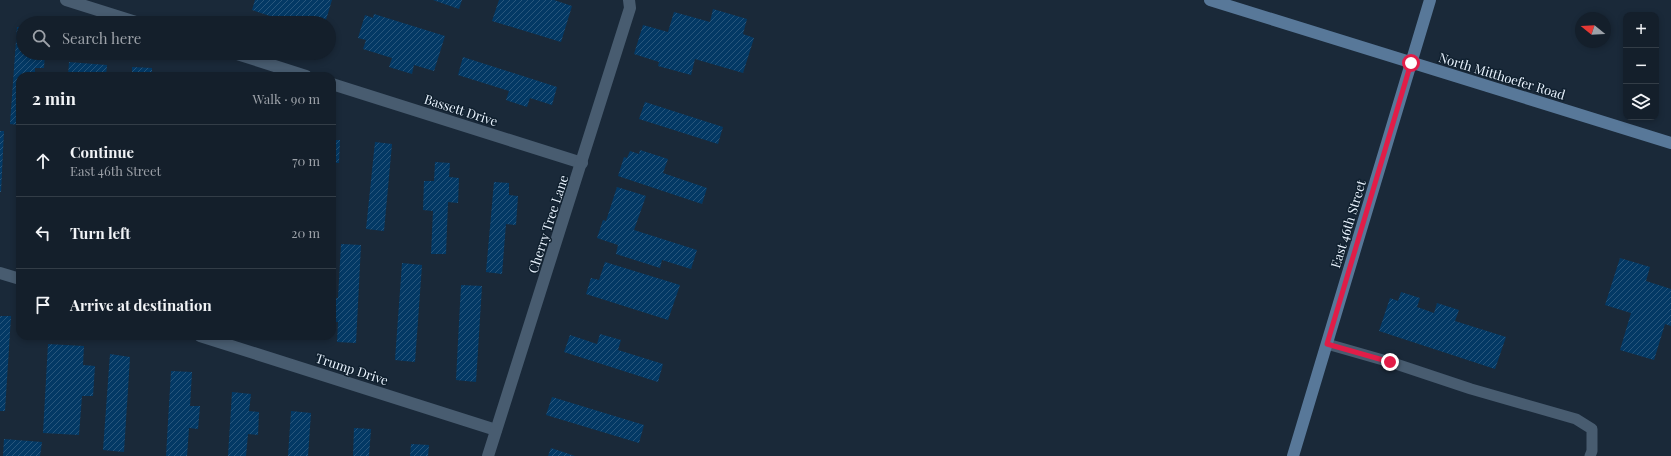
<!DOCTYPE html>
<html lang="en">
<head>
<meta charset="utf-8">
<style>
  :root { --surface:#141f2b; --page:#1d2733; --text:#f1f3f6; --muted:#9da2a9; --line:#333d47 }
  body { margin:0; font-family:"Playfair Display",serif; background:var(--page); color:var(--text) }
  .controls { position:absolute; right:12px; top:12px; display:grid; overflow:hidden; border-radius:8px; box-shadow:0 2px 6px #0003 }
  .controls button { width:36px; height:36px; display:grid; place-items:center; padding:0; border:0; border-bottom:1px solid var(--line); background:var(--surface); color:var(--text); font:20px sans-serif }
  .compass { position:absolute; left:1575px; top:12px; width:36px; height:36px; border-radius:50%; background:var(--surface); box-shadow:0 2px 6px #0003; rotate:288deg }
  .stop { position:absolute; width:12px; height:12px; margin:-9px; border:3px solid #e11d48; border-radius:50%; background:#fff }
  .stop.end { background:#e11d48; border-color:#fff; box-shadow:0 1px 4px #0008 }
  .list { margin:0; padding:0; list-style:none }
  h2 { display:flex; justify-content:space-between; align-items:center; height:52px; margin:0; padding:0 16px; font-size:17px }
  h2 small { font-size:13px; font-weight:400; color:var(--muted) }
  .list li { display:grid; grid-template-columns:26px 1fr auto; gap:12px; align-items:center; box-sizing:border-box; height:72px; padding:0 16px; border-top:1px solid var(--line) }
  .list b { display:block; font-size:15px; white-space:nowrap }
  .list p { margin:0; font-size:13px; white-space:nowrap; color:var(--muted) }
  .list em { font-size:13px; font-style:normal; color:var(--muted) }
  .icon { flex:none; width:22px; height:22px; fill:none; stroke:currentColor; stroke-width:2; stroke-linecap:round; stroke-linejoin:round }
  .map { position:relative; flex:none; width:1671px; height:456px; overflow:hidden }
  .search { position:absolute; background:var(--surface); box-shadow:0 2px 6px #0003; left:16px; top:16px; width:320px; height:44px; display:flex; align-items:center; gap:10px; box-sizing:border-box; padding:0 14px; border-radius:22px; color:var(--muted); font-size:15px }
  .panel { position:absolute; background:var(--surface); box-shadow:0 2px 6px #0003; left:16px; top:72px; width:320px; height:268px; border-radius:12px }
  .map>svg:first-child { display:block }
  .building { fill:url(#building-hatch) }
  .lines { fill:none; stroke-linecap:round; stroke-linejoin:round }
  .lane { stroke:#485c70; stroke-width:11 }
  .street { stroke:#485c70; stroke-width:12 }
  .secondary { stroke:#587899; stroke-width:12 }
  .route { stroke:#e11d48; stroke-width:5 }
  .labels { text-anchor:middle; stroke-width:3; stroke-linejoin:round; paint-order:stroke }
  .street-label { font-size:13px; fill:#e9f3fe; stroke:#10202f }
</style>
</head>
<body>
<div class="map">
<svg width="1671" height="456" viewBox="0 0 1671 456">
  <defs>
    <pattern id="building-hatch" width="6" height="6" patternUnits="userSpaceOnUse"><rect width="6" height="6" fill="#033965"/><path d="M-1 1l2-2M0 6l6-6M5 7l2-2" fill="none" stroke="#28567c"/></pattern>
  </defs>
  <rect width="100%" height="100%" fill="#1a2939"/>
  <g class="building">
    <polygon points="255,0 332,0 325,23 291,23 252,10"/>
    <polygon points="433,0 462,0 459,9"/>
    <polygon points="499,0 554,0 572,6 561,42 492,21"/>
    <polygon points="713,9 747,19 743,34 754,38 743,73 695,59 691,75 658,66 659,62 634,54 643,25 668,32 674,12 710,22"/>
    <polygon points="374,14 445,36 434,71 414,65 412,74 389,67 392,58 363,49 366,40 358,38 365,15 373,18"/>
    <polygon points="17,27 23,27 23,53 45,53 44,68 35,68 35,76 20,76 20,125 10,124"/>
    <polygon points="463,57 557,87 552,105 530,98 527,107 506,100 509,91 458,75"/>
    <polygon points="69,62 107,65 106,76 68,76"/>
    <polygon points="132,67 152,68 152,76 132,76"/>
    <polygon points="645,102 723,127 718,144 639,119"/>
    <polygon points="0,131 4,131 1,192 0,192"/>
    <polygon points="332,140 340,140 339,163 332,163"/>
    <polygon points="375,142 392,144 384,231 366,229"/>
    <polygon points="640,150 668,159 663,173 707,188 702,204 618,176 624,157 627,158 630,151 639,154"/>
    <polygon points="435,162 450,163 449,177 459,178 458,203 448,202 446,254 431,254 433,211 423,210 424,181 434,181"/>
    <polygon points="494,182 509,183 509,195 518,196 516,225 506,224 502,274 486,272"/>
    <polygon points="617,187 646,196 634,230 697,250 691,269 662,260 660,268 616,254 618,245 597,238 603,220 606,221"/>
    <polygon points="341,244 361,245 356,343 337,342 338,322 332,322 332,298 338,298"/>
    <polygon points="1620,258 1650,267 1646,281 1671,289 1671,326 1665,324 1654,360 1620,350 1631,313 1605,305"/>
    <polygon points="605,262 680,285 668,320 586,294 591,278 599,280"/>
    <polygon points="402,263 422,265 415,362 395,360"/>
    <polygon points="461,285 482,286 476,382 456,380"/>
    <polygon points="1401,292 1420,298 1417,307 1434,313 1437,303 1459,310 1455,321 1506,337 1495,369 1379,331 1390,298 1398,301"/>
    <polygon points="0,316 11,316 5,411 0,411"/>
    <polygon points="600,334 621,340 618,350 663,364 658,382 564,352 570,335 597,344"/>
    <polygon points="48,344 84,346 83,365 95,366 93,396 82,396 79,435 43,433"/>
    <polygon points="110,354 130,357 124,452 103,450"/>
    <polygon points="171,371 192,372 190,406 200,406 198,429 189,428 187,456 166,456"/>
    <polygon points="232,392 251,394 249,411 259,412 258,435 248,434 246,456 228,456"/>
    <polygon points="552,397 644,425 639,443 546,415"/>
    <polygon points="291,411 311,413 308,456 288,456"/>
    <polygon points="354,428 371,429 369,456 353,456"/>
    <polygon points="4,439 42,442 40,456 3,456"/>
    <polygon points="411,444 429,445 428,456 410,456"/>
    <polygon points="551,448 575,456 548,456"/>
  </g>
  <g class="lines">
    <polyline class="lane" points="1327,344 1390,362 1471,389 1576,419 1592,429 1592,451 1590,456"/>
    <g class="street">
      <polyline points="66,0 139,23"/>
      <polyline points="234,53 306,76"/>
      <polyline points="332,84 582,163"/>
      <polyline points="0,273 20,279"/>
      <polyline points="200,336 496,430"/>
      <polyline points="488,456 630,8 629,0"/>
    </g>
    <g class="secondary">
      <polyline points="1210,0 1671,143"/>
      <polyline points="1293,456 1430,0"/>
    </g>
  </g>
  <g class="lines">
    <polyline class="route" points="1390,362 1327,344 1411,63"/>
  </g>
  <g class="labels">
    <g class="street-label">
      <text transform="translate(1502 76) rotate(17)" y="5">North Mitthoefer Road</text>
      <text transform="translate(461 110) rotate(18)" y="5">Bassett Drive</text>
      <text transform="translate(548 224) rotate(-72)" y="5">Cherry Tree Lane</text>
      <text transform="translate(1348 224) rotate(-73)" y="5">East 46th Street</text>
      <text transform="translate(352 369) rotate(18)" y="5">Trump Drive</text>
    </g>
  </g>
</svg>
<div class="controls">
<button>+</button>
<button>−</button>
<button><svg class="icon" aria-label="layers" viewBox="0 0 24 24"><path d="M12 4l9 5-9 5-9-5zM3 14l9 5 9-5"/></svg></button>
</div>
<svg class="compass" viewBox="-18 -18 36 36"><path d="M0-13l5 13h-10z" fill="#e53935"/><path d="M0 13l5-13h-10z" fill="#9da2a9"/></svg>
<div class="stop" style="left:1411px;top:63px"></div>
<div class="stop end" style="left:1390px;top:362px"></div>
<div class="search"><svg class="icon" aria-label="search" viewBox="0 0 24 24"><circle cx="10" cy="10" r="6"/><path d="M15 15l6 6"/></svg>Search here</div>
<section class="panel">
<h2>2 min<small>Walk · 90 m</small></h2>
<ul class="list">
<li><svg class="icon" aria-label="ahead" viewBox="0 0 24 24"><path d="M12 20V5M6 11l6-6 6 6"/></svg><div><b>Continue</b><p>East 46th Street</p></div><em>70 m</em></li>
<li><svg class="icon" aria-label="left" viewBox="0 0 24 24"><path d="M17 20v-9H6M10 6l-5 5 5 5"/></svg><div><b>Turn left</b></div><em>20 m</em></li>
<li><svg class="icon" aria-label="arrive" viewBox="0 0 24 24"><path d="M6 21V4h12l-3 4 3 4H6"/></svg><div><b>Arrive at destination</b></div></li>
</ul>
</section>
</div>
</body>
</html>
